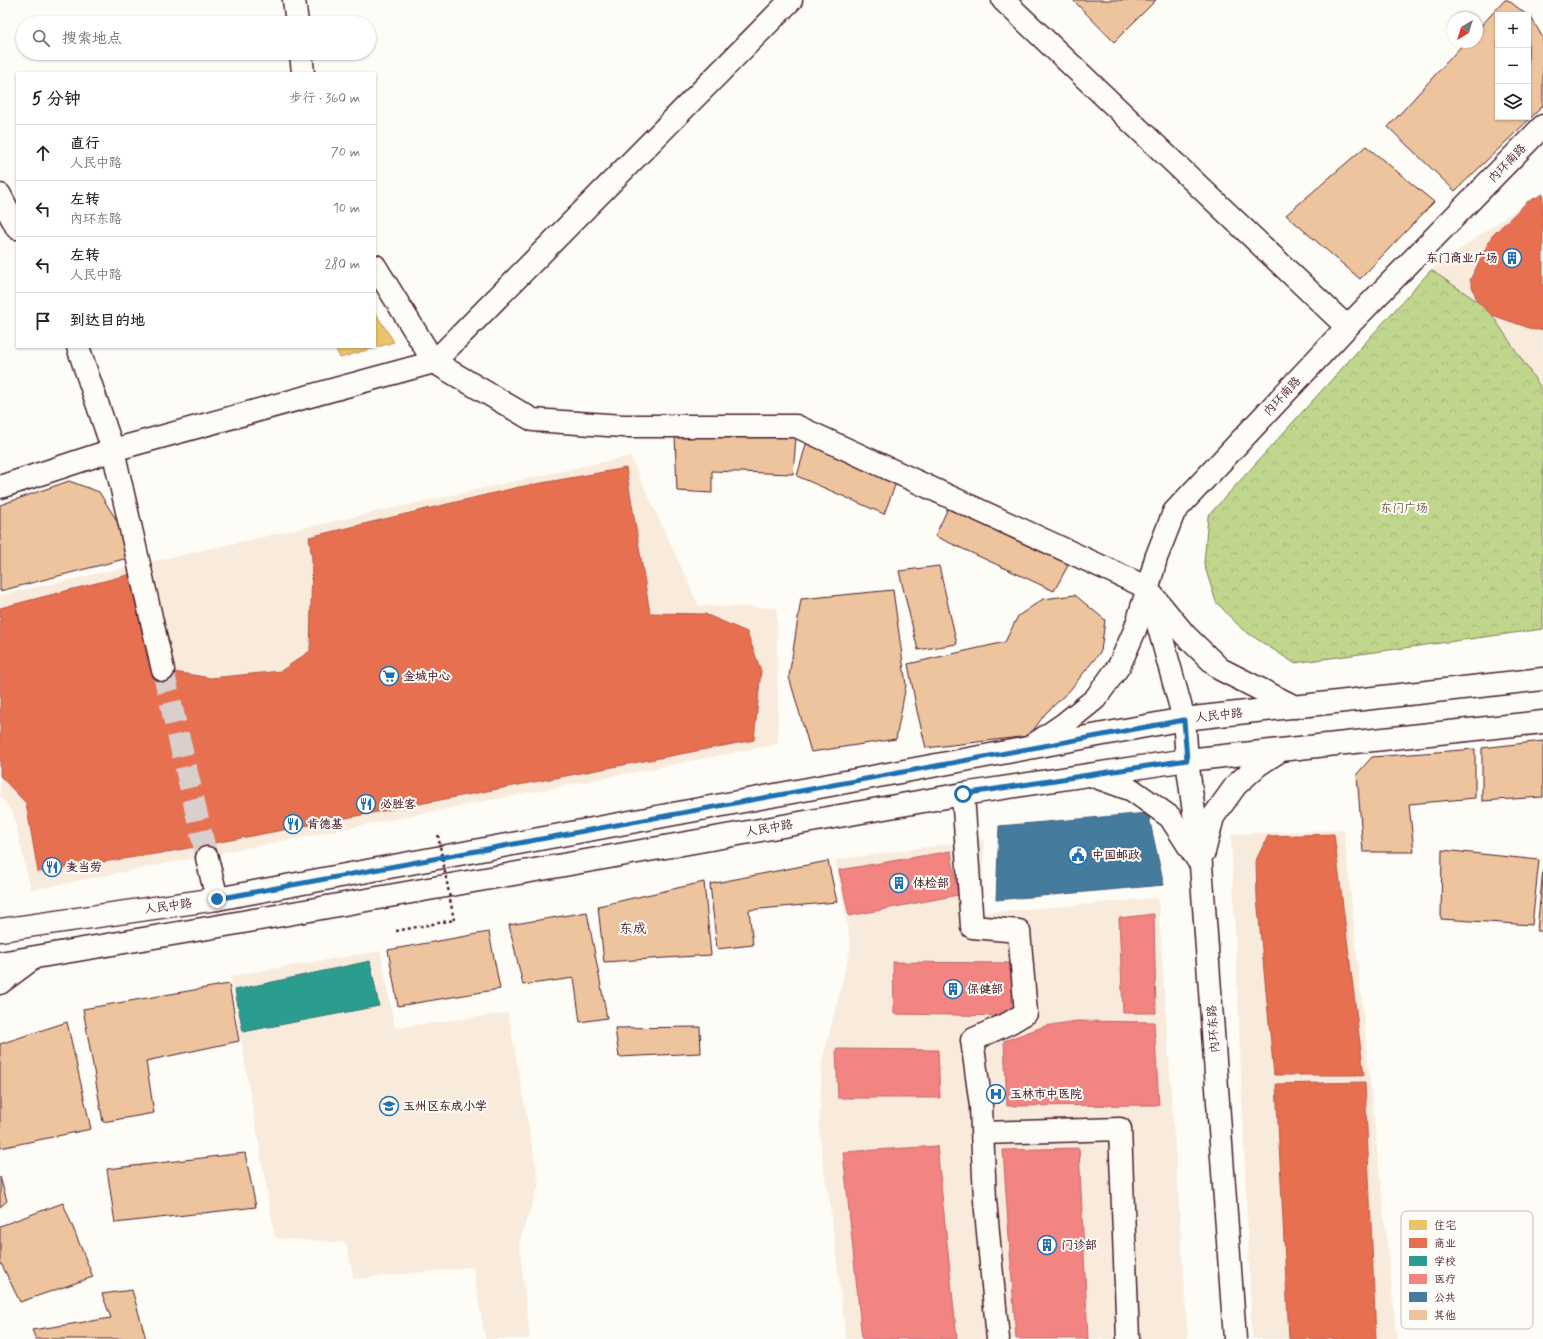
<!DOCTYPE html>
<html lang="zh">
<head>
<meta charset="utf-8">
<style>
  :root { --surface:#fff; --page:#f6f6f6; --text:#222; --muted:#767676; --line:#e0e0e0 }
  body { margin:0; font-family:Mynerve,"LXGW WenKai TC",sans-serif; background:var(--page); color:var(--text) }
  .controls { position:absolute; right:12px; top:12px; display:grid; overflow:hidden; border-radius:0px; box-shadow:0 1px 3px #0004 }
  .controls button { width:36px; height:36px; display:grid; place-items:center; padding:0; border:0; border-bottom:1px solid var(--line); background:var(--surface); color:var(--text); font:20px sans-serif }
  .compass { position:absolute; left:1447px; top:12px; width:36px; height:36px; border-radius:50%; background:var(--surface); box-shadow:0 1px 3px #0004; rotate:218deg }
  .stop { position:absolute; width:12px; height:12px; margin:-9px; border:3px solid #1f6fb2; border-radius:50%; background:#fff }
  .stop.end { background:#1f6fb2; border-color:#fff; box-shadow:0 1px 4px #0008 }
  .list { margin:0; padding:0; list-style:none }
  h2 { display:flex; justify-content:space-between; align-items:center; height:52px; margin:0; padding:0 16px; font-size:17px }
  h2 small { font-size:13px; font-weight:400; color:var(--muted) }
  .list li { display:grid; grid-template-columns:26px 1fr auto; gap:12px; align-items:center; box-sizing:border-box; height:56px; padding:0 16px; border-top:1px solid var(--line) }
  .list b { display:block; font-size:15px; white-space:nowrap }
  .list p { margin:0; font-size:13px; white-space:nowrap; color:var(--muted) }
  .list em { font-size:13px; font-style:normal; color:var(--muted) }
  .icon { flex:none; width:22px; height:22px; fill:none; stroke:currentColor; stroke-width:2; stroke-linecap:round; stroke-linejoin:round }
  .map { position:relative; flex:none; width:1543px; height:1339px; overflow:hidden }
  .search { position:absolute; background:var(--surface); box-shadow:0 1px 3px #0004; left:16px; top:16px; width:360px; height:44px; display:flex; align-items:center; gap:10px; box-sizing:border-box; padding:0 14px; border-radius:22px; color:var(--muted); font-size:15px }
  .panel { position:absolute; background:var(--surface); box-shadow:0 1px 3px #0004; left:16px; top:72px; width:360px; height:276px; border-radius:0px }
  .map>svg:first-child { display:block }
  .built { fill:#f8ebdc }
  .park { fill:url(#park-crowns); stroke:#847a5c }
  .homes { fill:#e9c46a; stroke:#b99257 }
  .shops { fill:#e76f51; stroke:#b85746 }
  .schools { fill:#2a9d8f; stroke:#347771 }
  .health { fill:#f28482; stroke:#c06668 }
  .public { fill:#457b9d; stroke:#465f7b }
  .building { fill:#eec49e; stroke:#4a1f2b }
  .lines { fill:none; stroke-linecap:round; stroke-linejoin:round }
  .minor-tunnel { stroke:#d9d0ce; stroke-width:22; stroke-dasharray:22 11; stroke-linecap:butt }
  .minor-casing { stroke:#4a1f2b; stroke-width:25 }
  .major-casing { stroke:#4a1f2b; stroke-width:25 }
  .path { stroke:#4a1f2b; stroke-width:2.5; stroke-dasharray:3 3; stroke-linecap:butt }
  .minor { stroke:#fdfcf7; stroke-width:22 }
  .major { stroke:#fdfcf7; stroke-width:22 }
  .path-bridge { stroke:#4a1f2b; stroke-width:2.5; stroke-dasharray:3 3; stroke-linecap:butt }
  .route { stroke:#1f6fb2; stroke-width:5 }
  .labels { text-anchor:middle; stroke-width:4; stroke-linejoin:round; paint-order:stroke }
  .street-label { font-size:12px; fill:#4a1f2b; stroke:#fdfcf7 }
  .poi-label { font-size:12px; font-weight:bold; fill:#4a1f2b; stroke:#fdfcf7; text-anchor:start }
  .park-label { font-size:12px; fill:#6d5648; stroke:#fdfcf7 }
  .quarter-label { font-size:14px; fill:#4a1f2b; stroke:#fdfcf7 }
  .key { fill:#fdfcf7; stroke:#c7baba; stroke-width:1 }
  .key-label { font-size:11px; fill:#4a1f2b }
</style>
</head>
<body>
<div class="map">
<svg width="1543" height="1339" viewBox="0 0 1543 1339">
  <defs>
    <pattern id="park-crowns" width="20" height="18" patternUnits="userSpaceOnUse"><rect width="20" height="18" fill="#bfd68c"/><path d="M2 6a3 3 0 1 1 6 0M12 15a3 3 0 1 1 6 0" fill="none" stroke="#a6b779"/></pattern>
  </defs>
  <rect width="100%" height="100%" fill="#fdfcf7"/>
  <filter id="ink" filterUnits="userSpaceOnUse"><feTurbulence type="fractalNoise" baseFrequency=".025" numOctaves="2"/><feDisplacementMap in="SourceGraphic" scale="8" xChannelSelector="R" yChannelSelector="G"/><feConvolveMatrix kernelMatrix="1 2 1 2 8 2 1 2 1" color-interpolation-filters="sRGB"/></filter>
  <g filter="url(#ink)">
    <g class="built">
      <polygon points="1543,194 1543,396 1539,385 1492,315 1431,270 1527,202"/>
      <polygon points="630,456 699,606 777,608 778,744 31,890 13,813 0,796 0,595"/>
      <polygon points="1344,830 1397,1339 1252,1339 1231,834"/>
      <polygon points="984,839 982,913 1158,898 1188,1339 846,1339 829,1195 824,1172 819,1126 822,1062 851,946 835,860"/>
      <polygon points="380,951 395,1028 508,1013 539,1184 519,1242 530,1339 485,1339 473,1267 354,1279 346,1243 275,1238 230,976"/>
    </g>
    <polygon class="park" points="1431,270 1477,301 1492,315 1539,385 1543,396 1543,629 1294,663 1243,630 1216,602 1204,564 1208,516"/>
    <polygon class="homes" points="375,312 394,342 340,358 335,347 375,347"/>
    <g class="shops">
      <polygon points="1543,194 1543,329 1535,330 1492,315 1477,301 1470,280 1492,236 1527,202"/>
      <polygon points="626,468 650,613 705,614 747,632 761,671 754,740 168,852 38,872 26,803 0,776 0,608 131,574 149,668 211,678 281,671 310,651 312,559 309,537 519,487"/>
      <polygon points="1334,834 1364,1075 1274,1075 1257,898 1256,860 1268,836"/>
      <polygon points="1365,1082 1376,1339 1289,1339 1276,1084"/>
    </g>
    <polygon class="schools" points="370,961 379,1006 243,1032 235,990"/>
    <g class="health">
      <polygon points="951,851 958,895 849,916 839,870"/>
      <polygon points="1154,914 1156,1013 1123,1013 1119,918"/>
      <polygon points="893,962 1012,963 1012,1016 894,1014"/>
      <polygon points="1076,1021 1154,1022 1159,1105 1007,1106 1004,1041 1045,1026"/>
      <polygon points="836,1049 938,1050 940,1098 838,1098"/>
      <polygon points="937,1146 957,1339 862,1339 843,1152"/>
      <polygon points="1079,1148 1088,1339 1016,1339 1003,1150"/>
    </g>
    <polygon class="public" points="1148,813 1164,885 996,900 999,826"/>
    <g class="building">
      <polygon points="1073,0 1156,0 1114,42"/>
      <polygon points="1505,0 1508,0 1527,15 1498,15 1498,117 1528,117 1528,16 1532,19 1543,38 1543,106 1455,191 1388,127 1465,42 1477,42 1477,30"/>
      <polygon points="1366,146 1434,202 1360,279 1286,215"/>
      <polygon points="675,434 796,437 793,474 712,471 712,493 677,491"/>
      <polygon points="807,441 896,483 884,514 797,476"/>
      <polygon points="69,481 99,492 124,532 128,558 0,591 0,505"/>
      <polygon points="949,506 1070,562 1054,591 935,536"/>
      <polygon points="939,566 957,644 918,650 899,571"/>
      <polygon points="893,590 906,685 896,739 811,752 789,677 801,599"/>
      <polygon points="1075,595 1105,620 1101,651 1070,690 1045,714 1029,736 926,748 917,711 908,664 1005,642 1018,616 1043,599"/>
      <polygon points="1543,741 1543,797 1482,801 1482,748"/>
      <polygon points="1475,749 1475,798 1409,804 1414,852 1363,852 1357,774 1372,757"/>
      <polygon points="1442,850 1539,860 1532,925 1441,919"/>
      <polygon points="828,861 837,902 749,910 753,945 717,949 710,884"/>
      <polygon points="1543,869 1543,931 1537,931"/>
      <polygon points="704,882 711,955 604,962 598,906"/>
      <polygon points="587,912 607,1018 580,1022 574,978 523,985 509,925"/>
      <polygon points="489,932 500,989 398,1006 388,950"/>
      <polygon points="229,984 239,1041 146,1061 154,1113 103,1122 83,1009"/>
      <polygon points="67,1022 91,1129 0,1148 0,1044"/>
      <polygon points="700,1027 701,1053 619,1057 615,1028"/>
      <polygon points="245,1153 256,1207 115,1223 107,1169"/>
      <polygon points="0,1177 7,1201 0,1207"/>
      <polygon points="63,1203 93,1277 20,1302 0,1261 0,1226"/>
      <polygon points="132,1290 146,1339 36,1339 32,1330 111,1318 102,1294"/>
    </g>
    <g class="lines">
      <polyline class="minor-tunnel" points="163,670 207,858"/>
      <defs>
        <g id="minor">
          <polyline points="294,0 297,23"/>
          <polyline points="1003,0 1347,327"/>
          <polyline points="301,53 303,73"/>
          <polyline points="0,195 17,228"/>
          <polyline points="375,266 434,362 533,420 623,426 796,426 1148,588"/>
          <polyline points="78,347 113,450 163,670"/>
          <polyline points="0,487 113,450 434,362 791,0"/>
          <polyline points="963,794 972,927 1019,931 1026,1013 1009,1023 972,1040 981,1106 985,1200 998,1339"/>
          <polyline points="207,858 217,899"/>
          <polyline points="983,1133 1120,1129 1128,1339"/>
        </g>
        <g id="major">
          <polyline points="1153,596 1185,635 1220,669 1295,707"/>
          <polyline points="1033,745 1064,724 1095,699 1119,666 1135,630 1148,588"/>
          <polyline points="1090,775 1132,790 1170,817 1197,859"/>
          <polyline points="1204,852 1213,817 1236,785 1258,765 1278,752"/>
          <polyline points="0,930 217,899 1184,719 1543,679"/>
          <polyline points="0,963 220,926 963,794 1187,760 1543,722"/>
          <polyline points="0,983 31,960"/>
          <polyline points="1235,1339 1201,865 1187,760 1184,719 1148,588 1156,558 1174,512 1347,327 1543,126"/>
        </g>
      </defs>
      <use href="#minor" class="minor-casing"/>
      <use href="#major" class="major-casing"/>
      <polyline class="path" points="396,931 454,920"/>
      <use href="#minor" class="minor"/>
      <use href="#major" class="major"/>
      <polyline class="path-bridge" points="438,835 454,920"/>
    </g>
  </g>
  <g class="lines" filter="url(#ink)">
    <polyline class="route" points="217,899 1184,720 1187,760 963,794"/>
  </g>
  <defs>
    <symbol id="building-ring" viewBox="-11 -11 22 22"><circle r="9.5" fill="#fdfcf7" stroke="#1f6fb2" stroke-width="1.5"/><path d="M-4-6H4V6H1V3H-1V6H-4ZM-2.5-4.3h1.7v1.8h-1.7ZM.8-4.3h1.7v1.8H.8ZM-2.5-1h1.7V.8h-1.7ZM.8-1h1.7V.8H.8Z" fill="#1f6fb2"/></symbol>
    <symbol id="supermarket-ring" viewBox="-11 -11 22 22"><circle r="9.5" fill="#fdfcf7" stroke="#1f6fb2" stroke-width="1.5"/><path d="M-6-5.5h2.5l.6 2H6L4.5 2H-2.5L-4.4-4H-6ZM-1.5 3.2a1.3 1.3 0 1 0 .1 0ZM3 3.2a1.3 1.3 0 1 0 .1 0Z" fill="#1f6fb2"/></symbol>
    <symbol id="restaurant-ring" viewBox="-11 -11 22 22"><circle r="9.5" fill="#fdfcf7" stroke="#1f6fb2" stroke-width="1.5"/><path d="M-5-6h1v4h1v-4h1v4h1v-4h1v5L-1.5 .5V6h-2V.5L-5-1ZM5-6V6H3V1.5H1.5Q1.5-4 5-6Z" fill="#1f6fb2"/></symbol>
    <symbol id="civic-ring" viewBox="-11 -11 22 22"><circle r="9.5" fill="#fdfcf7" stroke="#1f6fb2" stroke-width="1.5"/><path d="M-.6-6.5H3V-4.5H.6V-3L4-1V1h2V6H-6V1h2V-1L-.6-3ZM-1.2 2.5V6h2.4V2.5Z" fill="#1f6fb2"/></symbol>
    <symbol id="hospital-ring" viewBox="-11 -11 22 22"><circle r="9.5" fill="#fdfcf7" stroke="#1f6fb2" stroke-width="1.5"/><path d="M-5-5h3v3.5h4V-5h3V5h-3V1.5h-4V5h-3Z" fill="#1f6fb2"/></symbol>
    <symbol id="school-ring" viewBox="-11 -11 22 22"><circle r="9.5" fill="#fdfcf7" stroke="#1f6fb2" stroke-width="1.5"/><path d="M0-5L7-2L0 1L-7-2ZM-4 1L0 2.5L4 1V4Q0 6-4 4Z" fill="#1f6fb2"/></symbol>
  </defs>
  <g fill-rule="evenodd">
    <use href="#building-ring" x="1501" y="247" width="22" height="22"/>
    <use href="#supermarket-ring" x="378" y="665" width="22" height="22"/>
    <use href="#restaurant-ring" x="355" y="793" width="22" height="22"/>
    <use href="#restaurant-ring" x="282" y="813" width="22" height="22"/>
    <use href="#civic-ring" x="1067" y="844" width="22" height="22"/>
    <use href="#restaurant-ring" x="41" y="856" width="22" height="22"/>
    <use href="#building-ring" x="888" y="872" width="22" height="22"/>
    <use href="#building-ring" x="942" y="978" width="22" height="22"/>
    <use href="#hospital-ring" x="985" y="1083" width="22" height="22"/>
    <use href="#school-ring" x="378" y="1095" width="22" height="22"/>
    <use href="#building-ring" x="1036" y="1234" width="22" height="22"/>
  </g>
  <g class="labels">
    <g class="street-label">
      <text transform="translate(1507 163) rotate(-46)" y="4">内环南路</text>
      <text transform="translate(1282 396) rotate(-47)" y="4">内环南路</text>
      <text transform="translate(1219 715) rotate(-6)" y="4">人民中路</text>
      <text transform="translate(769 828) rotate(-10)" y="4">人民中路</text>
      <text transform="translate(168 906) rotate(-8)" y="4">人民中路</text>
      <text transform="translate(1213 1029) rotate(-94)" y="4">内环东路</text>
    </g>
    <g class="poi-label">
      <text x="1498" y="262" text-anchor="end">东门商业广场</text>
      <text x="403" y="680">金城中心</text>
      <text x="380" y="808">必胜客</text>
      <text x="307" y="828">肯德基</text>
      <text x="1092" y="859">中国邮政</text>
      <text x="66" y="871">麦当劳</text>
      <text x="913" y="887">体检部</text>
      <text x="967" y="993">保健部</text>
      <text x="1010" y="1098">玉林市中医院</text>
      <text x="403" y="1110">玉州区东成小学</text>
      <text x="1061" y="1249">门诊部</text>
    </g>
    <g class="park-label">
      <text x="1404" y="512">东门广场</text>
    </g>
    <g class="quarter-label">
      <text x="633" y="933">东成</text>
    </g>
  </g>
  <rect x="1401" y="1211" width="132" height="118" rx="6" class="key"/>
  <rect x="1409" y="1220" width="18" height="10" fill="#e9c46a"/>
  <rect x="1409" y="1238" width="18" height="10" fill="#e76f51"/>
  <rect x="1409" y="1256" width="18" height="10" fill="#2a9d8f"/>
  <rect x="1409" y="1274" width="18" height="10" fill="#f28482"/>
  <rect x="1409" y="1292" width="18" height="10" fill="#457b9d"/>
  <rect x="1409" y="1310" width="18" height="10" fill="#eec49e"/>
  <g class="key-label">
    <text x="1434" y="1229">住宅</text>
    <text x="1434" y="1247">商业</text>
    <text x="1434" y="1265">学校</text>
    <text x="1434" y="1283">医疗</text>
    <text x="1434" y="1301">公共</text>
    <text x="1434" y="1319">其他</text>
  </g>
</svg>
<div class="controls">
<button>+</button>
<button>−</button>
<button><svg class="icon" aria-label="layers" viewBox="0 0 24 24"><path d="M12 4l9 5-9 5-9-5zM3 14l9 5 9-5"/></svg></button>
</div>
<svg class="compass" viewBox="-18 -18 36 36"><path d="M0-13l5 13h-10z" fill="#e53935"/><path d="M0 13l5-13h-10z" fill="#767676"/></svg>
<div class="stop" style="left:963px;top:794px"></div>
<div class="stop end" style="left:217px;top:899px"></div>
<div class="search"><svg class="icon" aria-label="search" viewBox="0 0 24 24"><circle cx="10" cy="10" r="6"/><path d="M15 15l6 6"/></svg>搜索地点</div>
<section class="panel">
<h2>5 分钟<small>步行 · 360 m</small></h2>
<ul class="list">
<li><svg class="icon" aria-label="ahead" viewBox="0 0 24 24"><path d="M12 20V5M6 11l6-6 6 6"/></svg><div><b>直行</b><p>人民中路</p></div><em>70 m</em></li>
<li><svg class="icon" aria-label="left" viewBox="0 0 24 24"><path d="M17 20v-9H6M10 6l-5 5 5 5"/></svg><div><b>左转</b><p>内环东路</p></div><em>10 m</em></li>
<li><svg class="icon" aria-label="left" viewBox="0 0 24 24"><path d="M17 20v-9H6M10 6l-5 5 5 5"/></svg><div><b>左转</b><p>人民中路</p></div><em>280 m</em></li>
<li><svg class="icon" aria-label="arrive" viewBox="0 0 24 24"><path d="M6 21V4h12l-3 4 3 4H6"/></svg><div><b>到达目的地</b></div></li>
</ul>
</section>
</div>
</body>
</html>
